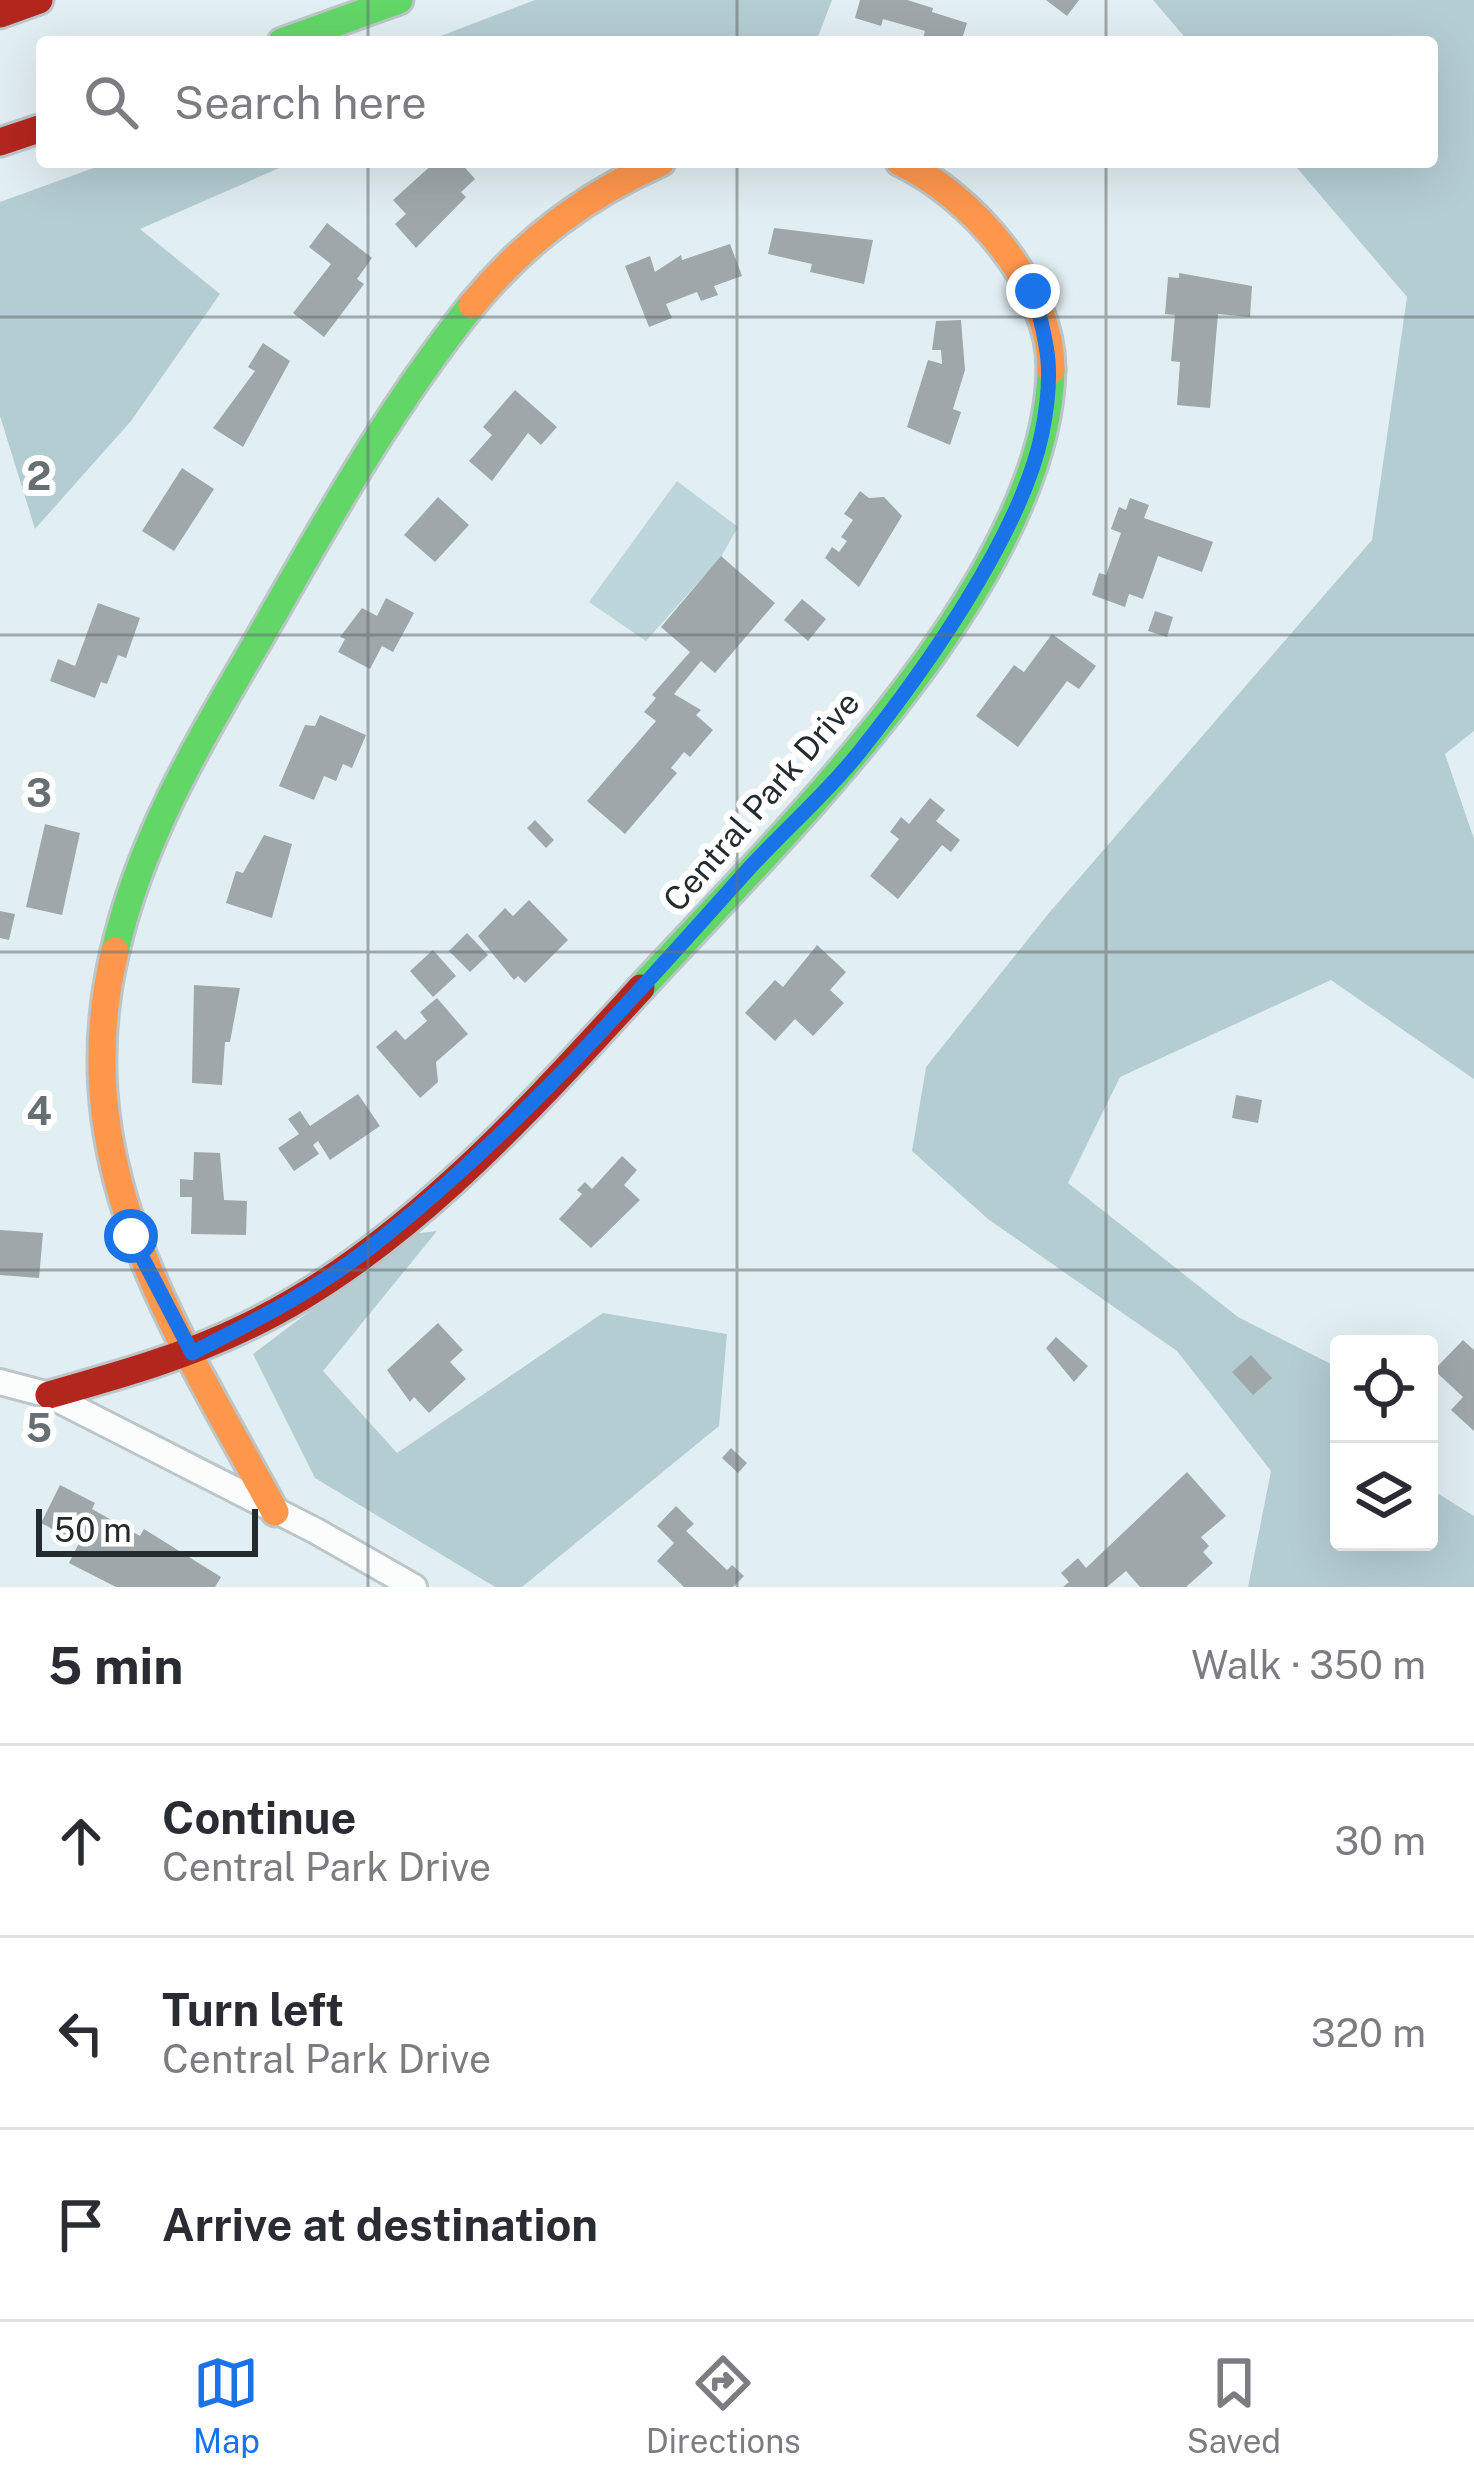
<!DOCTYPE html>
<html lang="en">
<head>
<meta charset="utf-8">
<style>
  :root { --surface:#fff; --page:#f7f7f7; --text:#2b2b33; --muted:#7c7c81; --line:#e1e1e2; --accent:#1a73e8 }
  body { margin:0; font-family:"Public Sans",sans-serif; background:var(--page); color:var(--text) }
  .controls { position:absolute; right:36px; bottom:36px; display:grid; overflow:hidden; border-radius:12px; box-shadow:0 12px 48px #0002 }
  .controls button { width:108px; height:108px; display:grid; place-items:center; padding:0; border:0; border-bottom:3px solid var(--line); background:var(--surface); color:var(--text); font:60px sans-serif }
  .scale { position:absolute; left:36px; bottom:30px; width:222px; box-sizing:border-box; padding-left:12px; border:6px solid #232c2e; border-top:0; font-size:33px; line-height:42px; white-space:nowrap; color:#232c2e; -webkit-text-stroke:9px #fff; paint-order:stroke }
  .stop { position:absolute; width:36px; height:36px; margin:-27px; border:9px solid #1a73e8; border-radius:50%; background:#fff }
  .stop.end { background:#1a73e8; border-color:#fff; box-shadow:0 3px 12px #0008 }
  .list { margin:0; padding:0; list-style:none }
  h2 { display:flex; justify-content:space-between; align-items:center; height:156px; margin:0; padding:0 48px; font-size:51px }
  h2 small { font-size:39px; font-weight:400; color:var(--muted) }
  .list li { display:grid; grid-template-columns:78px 1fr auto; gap:36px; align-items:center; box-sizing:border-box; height:192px; padding:0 48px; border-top:3px solid var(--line) }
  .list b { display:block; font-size:45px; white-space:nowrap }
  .list p { margin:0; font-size:39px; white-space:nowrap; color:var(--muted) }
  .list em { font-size:39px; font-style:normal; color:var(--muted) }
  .icon { flex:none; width:66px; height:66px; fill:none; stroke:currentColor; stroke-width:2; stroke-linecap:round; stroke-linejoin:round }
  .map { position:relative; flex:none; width:1474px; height:1587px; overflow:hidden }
  .search { position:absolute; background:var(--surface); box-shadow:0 12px 48px #0002; left:36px; right:36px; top:36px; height:132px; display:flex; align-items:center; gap:30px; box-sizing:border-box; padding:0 42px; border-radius:12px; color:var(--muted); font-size:45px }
  .sheet { height:732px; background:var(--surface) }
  nav { display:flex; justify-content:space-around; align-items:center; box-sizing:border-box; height:168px; border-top:3px solid var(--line); background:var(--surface); font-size:33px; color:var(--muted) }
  nav a { display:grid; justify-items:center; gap:6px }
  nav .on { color:var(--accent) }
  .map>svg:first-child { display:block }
  .green { fill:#bdd6db }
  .forest { fill:#b4cdd3 }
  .building { fill:#9ea8aa }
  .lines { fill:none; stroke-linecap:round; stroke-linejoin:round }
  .street-casing { stroke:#bcc6c8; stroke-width:30 }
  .fast-casing { stroke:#bcc6c8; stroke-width:33 }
  .slow-casing { stroke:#bcc6c8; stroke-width:33 }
  .jam-casing { stroke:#bcc6c8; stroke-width:33 }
  .street { stroke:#fbfdfd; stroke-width:24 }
  .fast { stroke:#63d668; stroke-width:27 }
  .slow { stroke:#ff974d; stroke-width:27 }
  .jam { stroke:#b3261e; stroke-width:27 }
  .route { stroke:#1a73e8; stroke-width:15 }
  .grid { fill:none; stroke:#667073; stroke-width:3; stroke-opacity:0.55 }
  .labels { text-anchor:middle; stroke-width:12; stroke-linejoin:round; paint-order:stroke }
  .street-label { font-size:33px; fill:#232c2e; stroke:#fff }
  .grid-label { font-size:39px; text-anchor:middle; font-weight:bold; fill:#667073; stroke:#fff; stroke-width:12; stroke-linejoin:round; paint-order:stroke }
</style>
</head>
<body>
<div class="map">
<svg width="1474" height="1587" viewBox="0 0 1474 1587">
  <rect width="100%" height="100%" fill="#e2eff2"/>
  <polygon class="green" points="677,481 738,527 721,557 646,641 589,602"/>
  <g class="forest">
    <polygon points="535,0 832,0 816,42 425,42"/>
    <polygon points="1153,0 1474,0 1474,731 1445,754 1474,839 1474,1079 1331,980 1120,1077 1068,1183 1238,1317 1339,1368 1339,1542 1429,1542 1429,1488 1474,1516 1474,1587 1248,1587 1271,1471 1177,1351 988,1219 912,1151 926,1067 1049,913 1372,540 1407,297 1292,162 1432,162 1432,42 1189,42"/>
    <polygon points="110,162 293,162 140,229 220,294 131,421 35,529 0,416 0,202"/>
    <polygon points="437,1231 323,1371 397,1453 603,1313 727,1334 719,1426 522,1587 495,1587 315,1478 253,1354 412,1234"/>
  </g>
  <g class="building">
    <polygon points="860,0 907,0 933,8 932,12 967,23 961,42 922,42 925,31 883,19 881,26 855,18"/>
    <polygon points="1046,0 1079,0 1067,16"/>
    <polygon points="435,162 460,162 475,179 461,192 466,197 416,248 395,224 406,214 393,200"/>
    <polygon points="327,223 372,258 357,279 364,284 324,337 293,313 331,264 309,247"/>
    <polygon points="774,228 873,240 864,284 810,272 812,264 768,254"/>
    <polygon points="730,244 742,276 714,286 718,295 701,301 697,292 666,304 672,318 649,327 625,266 650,256 655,272 681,255 682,260"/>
    <polygon points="1179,273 1252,286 1250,317 1218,314 1210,408 1177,405 1180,362 1171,361 1175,315 1165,314 1168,277 1179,278"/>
    <polygon points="961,320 965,370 953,409 961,412 950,445 907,427 928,360 942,364 941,350 932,350 936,321"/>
    <polygon points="263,343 290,361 243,447 213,428 255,371 248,367"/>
    <polygon points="515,390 557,427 541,445 528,433 492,481 469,461 492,435 483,427"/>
    <polygon points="182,468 214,489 174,551 142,531"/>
    <polygon points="860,491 869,498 884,497 902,516 859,587 825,558 832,547 839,552 847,541 841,537 853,520 844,514"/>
    <polygon points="438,497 469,525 435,562 404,535"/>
    <polygon points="1130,498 1149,505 1144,518 1213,542 1202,572 1158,556 1143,599 1129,594 1125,607 1092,595 1099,573 1106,575 1121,533 1111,529 1119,507 1126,510"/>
    <polygon points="721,556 775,603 715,673 701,661 674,694 701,710 696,715 713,730 690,757 684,752 671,768 677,773 625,834 587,801 656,721 644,712 656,698 652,695 690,652 661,627"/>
    <polygon points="386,598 414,613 393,652 382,646 370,669 338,652 345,639 340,637 362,608 377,616"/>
    <polygon points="802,599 826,619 808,641 784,620"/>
    <polygon points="98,603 140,618 126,658 118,655 107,684 101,682 95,698 50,681 58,659 75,666"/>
    <polygon points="1155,611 1173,617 1167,637 1148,631"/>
    <polygon points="1052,634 1096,666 1079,689 1067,681 1018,747 976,716 1014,665 1024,672"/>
    <polygon points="320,715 366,735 352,768 343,764 336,781 324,776 314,800 279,786 305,725 315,726"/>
    <polygon points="930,798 945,810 936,821 960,840 951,852 942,845 898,899 870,876 899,839 890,832 901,817 909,824"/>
    <polygon points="535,820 554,840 546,848 527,828"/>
    <polygon points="45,824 80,833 62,915 26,907"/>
    <polygon points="264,835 292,844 272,918 226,903 236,871 243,873"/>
    <polygon points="529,900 568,940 525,983 518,976 514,980 478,936 505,908 513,916"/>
    <polygon points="0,911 15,914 9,940 0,938"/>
    <polygon points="467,933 488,955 470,972 449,951"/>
    <polygon points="817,945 846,972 830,990 844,1003 813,1036 795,1019 775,1041 745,1013 775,980 783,987"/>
    <polygon points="433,950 456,976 433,997 410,971"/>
    <polygon points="194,985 240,988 230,1042 225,1042 222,1085 192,1083"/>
    <polygon points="437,998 468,1034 436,1062 438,1082 420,1098 376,1047 396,1030 405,1040 427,1021 420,1012"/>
    <polygon points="358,1094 380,1126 330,1160 318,1141 313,1145 319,1154 294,1171 278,1148 299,1134 288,1119 300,1111 310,1126"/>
    <polygon points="1236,1095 1262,1100 1258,1123 1232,1118"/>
    <polygon points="194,1152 220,1153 224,1200 247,1201 246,1235 191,1234 192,1197 180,1197 180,1179 193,1180"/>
    <polygon points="622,1156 637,1170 624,1185 640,1200 591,1248 559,1219 582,1194 577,1190 585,1182 592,1189"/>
    <polygon points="0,1230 43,1233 39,1278 0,1275"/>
    <polygon points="438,1323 463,1350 450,1362 466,1379 429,1413 414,1397 410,1402 387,1370"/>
    <polygon points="1056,1337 1088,1366 1074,1382 1046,1348"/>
    <polygon points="1463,1340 1474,1350 1474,1431 1451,1410 1463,1397 1434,1370"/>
    <polygon points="1251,1355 1272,1378 1253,1395 1232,1372"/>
    <polygon points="731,1448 747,1463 738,1473 722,1458"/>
    <polygon points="1187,1472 1226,1516 1201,1537 1209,1546 1203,1552 1213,1563 1186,1587 1140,1587 1126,1571 1107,1587 1063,1587 1069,1582 1061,1573 1078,1558 1086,1568"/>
    <polygon points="60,1485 95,1503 92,1509 140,1536 144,1529 221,1577 215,1587 116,1587 69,1563 79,1543 41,1523"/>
    <polygon points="676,1506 694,1524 686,1531 727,1570 732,1565 744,1576 733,1587 684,1587 657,1561 674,1543 657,1526"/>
  </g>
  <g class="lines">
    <defs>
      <polyline id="street" points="0,1382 49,1395 316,1531 414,1587"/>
      <g id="fast">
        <polyline points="282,42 399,0"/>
        <path d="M115 951C144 825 211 723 274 613 335 506 395 401 472 305"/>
        <path d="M641 988C778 839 1047 582 1051 370"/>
      </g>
      <g id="slow">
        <path d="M900 162C971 195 1052 287 1051 370"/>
        <path d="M472 305C525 241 585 196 661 162"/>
        <path d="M115 951C63 1168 176 1329 275 1512"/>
      </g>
      <g id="jam">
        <polyline points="0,14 39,0"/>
        <polyline points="0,142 42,128"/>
        <path d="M49 1395C116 1376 185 1357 248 1326 402 1252 527 1112 641 988"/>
      </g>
    </defs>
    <use href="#street" class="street-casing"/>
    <use href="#fast" class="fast-casing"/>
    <use href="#slow" class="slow-casing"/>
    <use href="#jam" class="jam-casing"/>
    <use href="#street" class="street"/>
    <use href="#fast" class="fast"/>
    <use href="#slow" class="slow"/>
    <use href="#jam" class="jam"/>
  </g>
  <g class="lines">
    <path class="route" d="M131 1236 192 1353C255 1321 316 1290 372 1246 511 1137 627 1005 744 874 781 833 823 797 857 755 922 674 1021 535 1042 433 1054 373 1049 348 1033 291"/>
  </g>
  <path class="grid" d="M368 0V42M737 0V42M1106 0V42M368 162V1587M737 162V1587M1106 162V1587M0 317H1474M0 635H1474M0 952H1474M0 1270H1474"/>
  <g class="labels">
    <g class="street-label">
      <text transform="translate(761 801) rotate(-49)" y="12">Central Park Drive</text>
    </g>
  </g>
  <g class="grid-label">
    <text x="39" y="490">2</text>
    <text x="39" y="807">3</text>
    <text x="39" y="1125">4</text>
    <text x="39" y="1442">5</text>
  </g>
</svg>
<div class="controls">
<button><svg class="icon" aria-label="locate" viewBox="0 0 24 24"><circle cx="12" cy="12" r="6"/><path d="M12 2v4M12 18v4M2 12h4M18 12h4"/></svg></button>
<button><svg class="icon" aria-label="layers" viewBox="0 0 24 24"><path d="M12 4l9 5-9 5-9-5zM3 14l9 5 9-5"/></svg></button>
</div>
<div class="scale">50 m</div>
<div class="stop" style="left:131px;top:1236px"></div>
<div class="stop end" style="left:1033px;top:291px"></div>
<div class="search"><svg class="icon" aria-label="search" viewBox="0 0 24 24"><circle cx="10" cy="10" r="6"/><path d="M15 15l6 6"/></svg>Search here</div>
</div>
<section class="sheet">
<h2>5 min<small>Walk · 350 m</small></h2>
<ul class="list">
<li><svg class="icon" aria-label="ahead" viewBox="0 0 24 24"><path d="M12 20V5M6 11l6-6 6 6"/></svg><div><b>Continue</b><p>Central Park Drive</p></div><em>30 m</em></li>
<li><svg class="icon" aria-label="left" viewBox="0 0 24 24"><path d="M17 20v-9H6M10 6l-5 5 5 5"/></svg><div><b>Turn left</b><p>Central Park Drive</p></div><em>320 m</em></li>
<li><svg class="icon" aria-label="arrive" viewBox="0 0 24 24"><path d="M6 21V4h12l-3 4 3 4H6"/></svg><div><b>Arrive at destination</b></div></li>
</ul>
</section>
<nav>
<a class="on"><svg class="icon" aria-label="map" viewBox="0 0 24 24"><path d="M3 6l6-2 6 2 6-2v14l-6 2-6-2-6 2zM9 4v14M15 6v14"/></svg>Map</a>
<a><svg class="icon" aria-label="directions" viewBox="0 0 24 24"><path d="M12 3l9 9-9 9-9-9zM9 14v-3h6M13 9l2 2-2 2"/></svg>Directions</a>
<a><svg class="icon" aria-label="saved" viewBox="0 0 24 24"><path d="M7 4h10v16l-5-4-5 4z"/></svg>Saved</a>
</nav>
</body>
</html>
